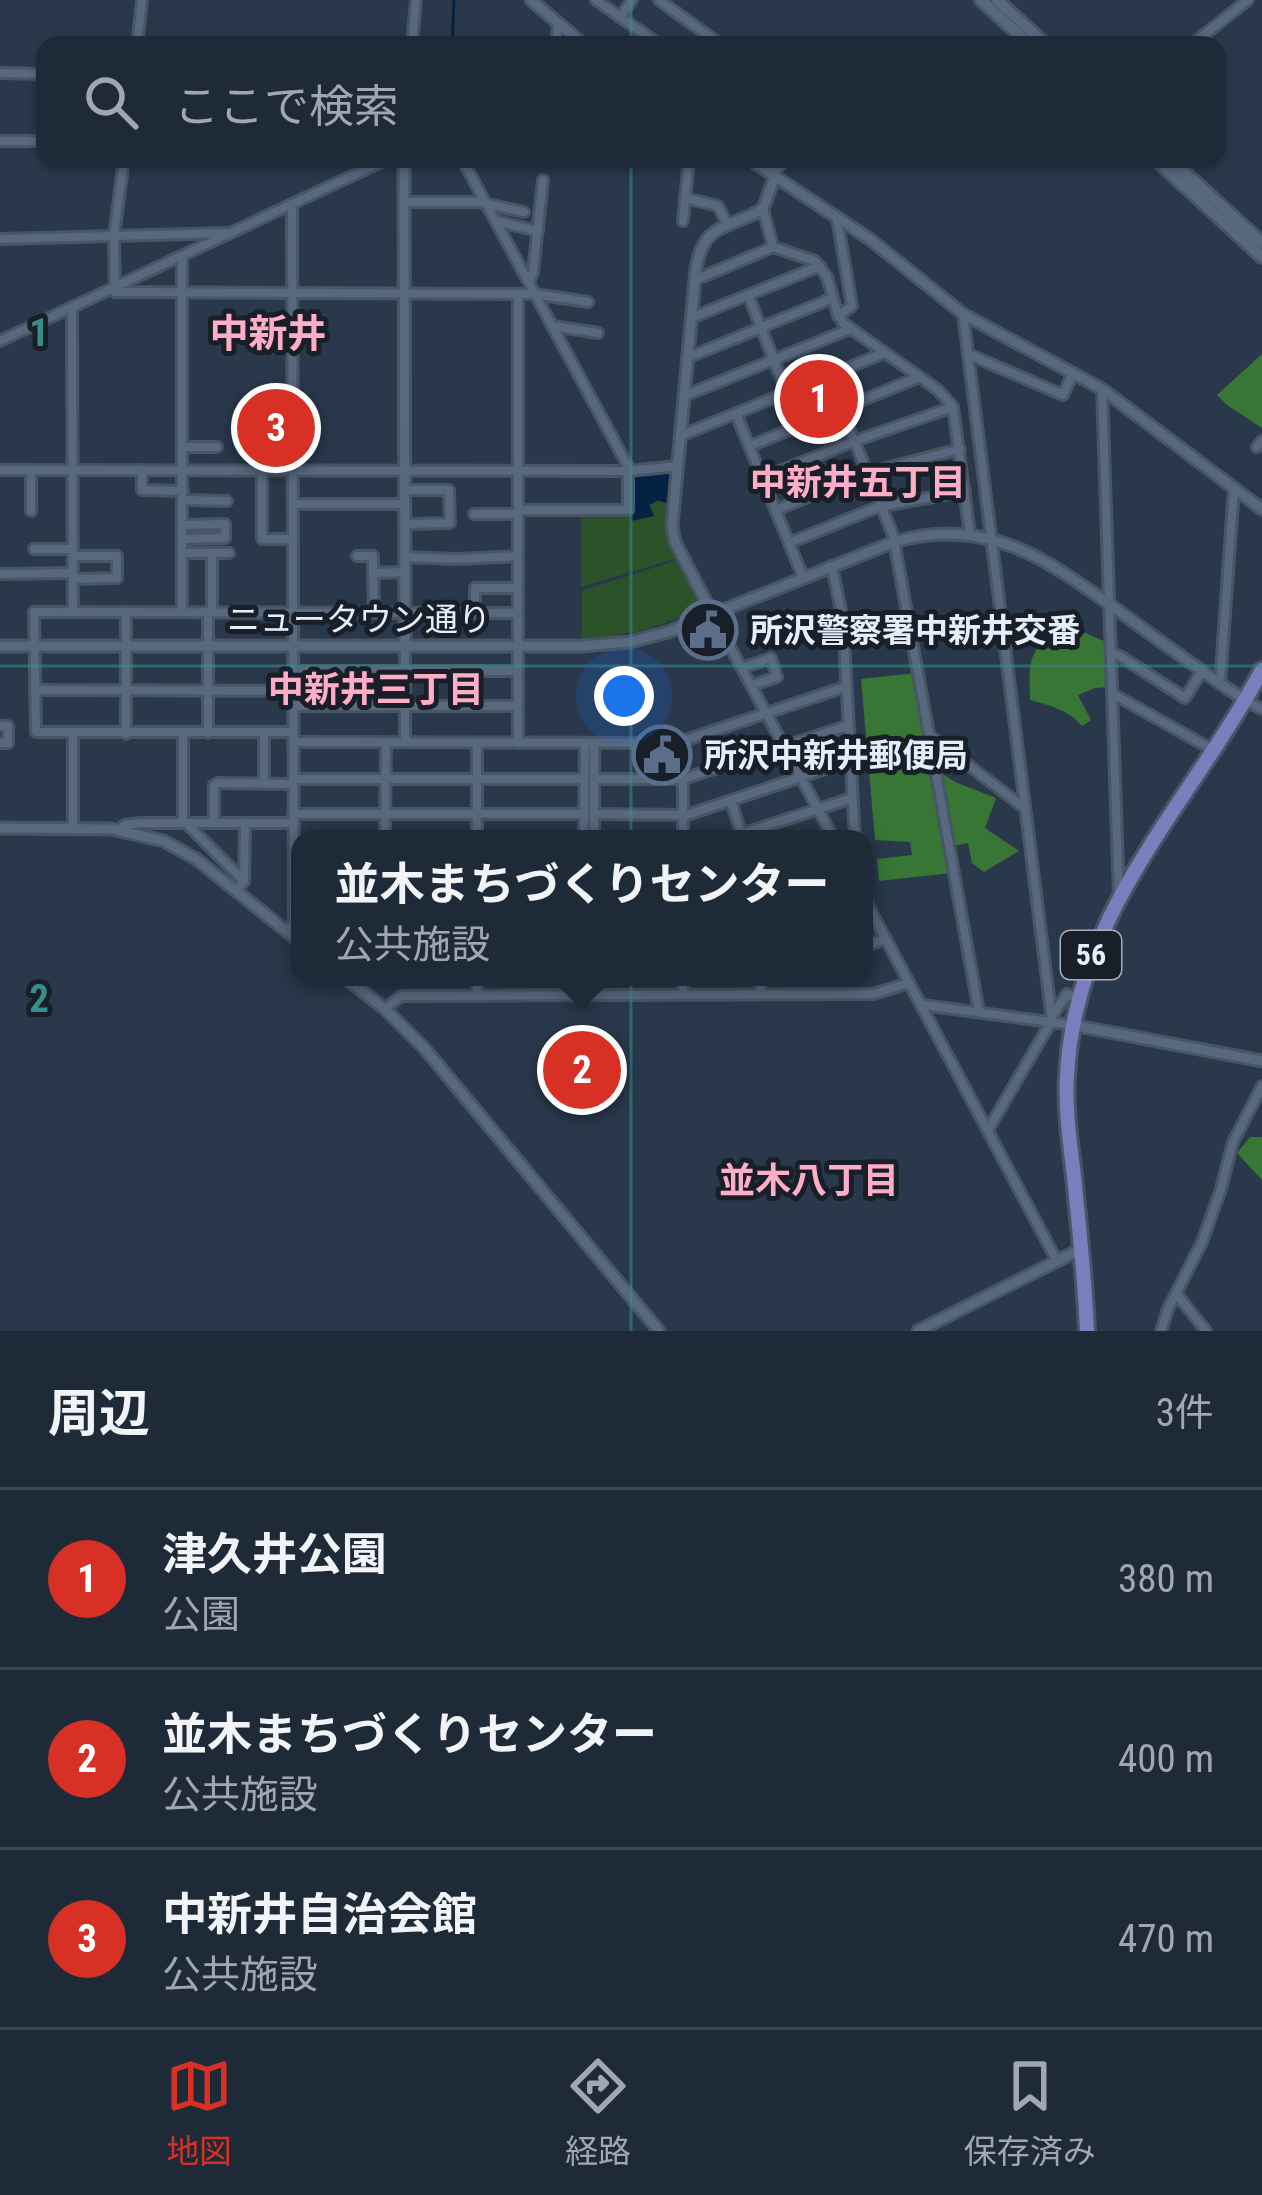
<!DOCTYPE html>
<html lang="ja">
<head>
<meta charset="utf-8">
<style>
  :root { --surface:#1f2a38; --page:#273240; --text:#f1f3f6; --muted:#a1a7ae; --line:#3c4653; --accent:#d93025 }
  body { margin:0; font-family:"Roboto Condensed","Noto Sans JP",sans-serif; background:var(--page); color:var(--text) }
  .you { position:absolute; left:624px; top:696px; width:42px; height:42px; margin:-30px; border:9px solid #fff; border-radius:50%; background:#1a73e8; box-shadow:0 0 0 18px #1a73e833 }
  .badge { display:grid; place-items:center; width:78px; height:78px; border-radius:50%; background:var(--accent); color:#fff; font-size:39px; font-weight:700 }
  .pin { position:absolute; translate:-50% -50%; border:6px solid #fff; box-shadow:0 3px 12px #0006 }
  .popup { position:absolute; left:291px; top:830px; width:582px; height:156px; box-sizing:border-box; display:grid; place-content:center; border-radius:24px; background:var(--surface); filter:drop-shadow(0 3px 9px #0005); font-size:39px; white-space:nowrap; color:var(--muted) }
  .popup b { font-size:45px; color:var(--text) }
  .popup::after { content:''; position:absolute; left:50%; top:100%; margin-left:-24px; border:24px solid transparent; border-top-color:var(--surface) }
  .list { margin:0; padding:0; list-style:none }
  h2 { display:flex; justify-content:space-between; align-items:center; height:156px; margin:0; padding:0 48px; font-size:51px }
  h2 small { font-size:39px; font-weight:400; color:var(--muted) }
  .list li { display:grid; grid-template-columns:78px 1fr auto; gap:36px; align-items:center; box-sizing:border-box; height:180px; padding:0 48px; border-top:3px solid var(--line) }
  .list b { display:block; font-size:45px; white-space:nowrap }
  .list p { margin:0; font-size:39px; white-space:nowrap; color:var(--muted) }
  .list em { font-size:39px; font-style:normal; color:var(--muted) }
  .icon { flex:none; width:66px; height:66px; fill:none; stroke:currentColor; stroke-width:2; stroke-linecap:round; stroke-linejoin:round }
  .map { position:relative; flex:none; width:1262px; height:1331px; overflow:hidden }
  .search { position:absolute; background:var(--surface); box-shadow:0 3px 9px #0004; left:36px; right:36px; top:36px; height:132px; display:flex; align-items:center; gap:30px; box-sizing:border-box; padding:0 42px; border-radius:24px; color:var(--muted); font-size:45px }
  .sheet { height:696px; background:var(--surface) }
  nav { display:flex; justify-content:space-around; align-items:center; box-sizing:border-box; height:168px; border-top:3px solid var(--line); background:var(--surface); font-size:33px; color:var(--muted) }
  nav a { display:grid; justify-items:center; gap:6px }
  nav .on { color:var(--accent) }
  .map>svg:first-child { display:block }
  .green { fill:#2b5229 }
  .forest { fill:#387635 }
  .water { fill:#042242 }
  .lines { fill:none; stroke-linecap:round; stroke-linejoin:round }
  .stream { stroke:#042242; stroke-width:3 }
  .minor-casing { stroke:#485565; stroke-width:14 }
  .tertiary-casing { stroke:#485565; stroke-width:15 }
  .secondary-casing { stroke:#485565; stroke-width:16 }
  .primary-casing { stroke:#485565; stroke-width:20 }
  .minor { stroke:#58687e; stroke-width:8 }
  .tertiary { stroke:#58687e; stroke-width:9 }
  .secondary { stroke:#58687e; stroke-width:10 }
  .primary { stroke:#7a7ebd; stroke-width:14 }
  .grid { fill:none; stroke:#3a8e8a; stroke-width:3; stroke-opacity:0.55 }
  .labels { text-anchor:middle; stroke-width:10; stroke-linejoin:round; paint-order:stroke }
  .shield { fill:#181f28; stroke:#a7b0bb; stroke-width:3 }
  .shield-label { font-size:30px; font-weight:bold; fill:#e4eefa }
  .street-label { font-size:33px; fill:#e4eefa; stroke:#181f28 }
  .poi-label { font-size:33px; font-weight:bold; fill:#e4eefa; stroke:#181f28; text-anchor:start }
  .neighbourhood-label { font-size:36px; font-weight:bold; fill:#feadc6; stroke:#181f28 }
  .quarter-label { font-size:39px; font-weight:bold; fill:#feadc6; stroke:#181f28 }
  .grid-label { font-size:39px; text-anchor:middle; font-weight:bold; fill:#3a8e8a; stroke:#181f28; stroke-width:10; stroke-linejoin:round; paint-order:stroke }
</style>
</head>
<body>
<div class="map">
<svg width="1262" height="1331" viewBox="0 0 1262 1331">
  <rect width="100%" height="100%" fill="#29384b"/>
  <g class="green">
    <polygon points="827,380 838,407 811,418 800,391"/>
    <polygon points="659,501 670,505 680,557 581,587 581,513 630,512 631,521 654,516 650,505"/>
    <polygon points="681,559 707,610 690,618 685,616 640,631 614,635 612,638 582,639 582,591"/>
  </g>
  <g class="forest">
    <polygon points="1262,354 1262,428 1227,405 1217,395"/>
    <path d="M1051 618 1106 642 1108 687 1095 688 1078 695 1091 720 1082 726C1069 710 1049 705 1030 700 1030 674 1025 652 1050 638Z"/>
    <polygon points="916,673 932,767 955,782 996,798 985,828 1019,851 984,872 972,863 968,843 948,847 951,873 879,881 877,859 912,855 910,842 875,840 861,679"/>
    <polygon points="1250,1137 1262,1137 1262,1180 1237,1153"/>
  </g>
  <polygon class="water" points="671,470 669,504 658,500 649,505 654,516 631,521 631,478 635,473"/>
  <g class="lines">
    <polyline class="stream" points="452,45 454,0"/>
    <defs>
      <g id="minor">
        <polyline points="596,0 660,45"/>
        <polyline points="659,0 717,42"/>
        <polyline points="620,17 632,0"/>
        <polyline points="137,45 142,0"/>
        <polyline points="412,45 416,0"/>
        <polyline points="556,45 558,23"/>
        <polyline points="1191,45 1248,0"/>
        <polyline points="0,73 45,74"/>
        <polyline points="0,141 45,141"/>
        <polyline points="124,159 114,236 115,292 535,294 588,302"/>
        <polyline points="462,159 630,470"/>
        <polyline points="671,159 688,163"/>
        <polyline points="771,174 787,159"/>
        <polyline points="685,198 718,206 728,225"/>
        <polyline points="404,202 477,202 524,212"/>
        <polyline points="763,209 773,247 815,261 827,277 837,312 843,323 938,390 953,407 970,535"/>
        <polyline points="837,218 852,306 838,316"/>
        <polyline points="496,221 538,231"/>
        <polyline points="683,221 689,159"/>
        <polyline points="0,239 226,233"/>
        <polyline points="182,256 182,612"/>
        <polyline points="695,280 773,247"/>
        <polyline points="529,282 533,272 543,180"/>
        <polyline points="518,294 518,743"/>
        <polyline points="748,295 787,393"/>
        <polyline points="72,307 73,612"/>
        <polyline points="963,314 1052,1020 988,1130"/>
        <polyline points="691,318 820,266"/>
        <polyline points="553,326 598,333"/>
        <polyline points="0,341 388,159"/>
        <polyline points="968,354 1063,395 1073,373"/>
        <polyline points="687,358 833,298"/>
        <polyline points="828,377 893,535 979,1012"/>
        <polyline points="1102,389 1119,898"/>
        <polyline points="684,396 850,329"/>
        <polyline points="736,414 803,577"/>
        <polyline points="680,436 884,353"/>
        <polyline points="750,446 917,378"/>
        <polyline points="182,447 217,447"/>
        <polyline points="1257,447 1262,441"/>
        <polyline points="262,469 262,539 292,539"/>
        <polyline points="0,470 628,471 677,466"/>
        <polyline points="31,470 31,511"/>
        <polyline points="142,470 142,490 183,491"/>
        <polyline points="763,478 852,442 953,407"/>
        <polyline points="405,490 449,490 450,523 405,524"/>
        <polyline points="183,500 227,501"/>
        <polyline points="293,504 405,504"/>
        <polyline points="518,510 628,510 628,471"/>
        <polyline points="776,510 867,473 960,449"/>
        <polyline points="474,514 517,514"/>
        <polyline points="183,539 225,538 225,524 183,525"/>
        <polyline points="789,543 878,507 965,491"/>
        <polyline points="34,549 73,549"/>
        <polyline points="183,553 229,553"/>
        <polyline points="212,553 212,611"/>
        <polyline points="357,556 373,556 373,573 405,572"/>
        <polyline points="405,557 456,559 518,556"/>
        <polyline points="832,566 843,621 855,839"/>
        <polyline points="373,573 374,612"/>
        <polyline points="0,574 72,573"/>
        <polyline points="73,579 117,578 117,556 73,556"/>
        <polyline points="208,611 208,733"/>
        <polyline points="126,612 126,734"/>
        <polyline points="475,612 475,588 518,588"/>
        <polyline points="713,615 834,839"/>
        <polyline points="1111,653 1120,656 1185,698 1202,671"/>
        <polyline points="742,668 771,658 777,677 752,685"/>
        <polyline points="292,671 518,671"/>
        <polyline points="1220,684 1234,488"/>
        <polyline points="35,690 292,691"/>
        <polyline points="1113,694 1213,750"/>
        <polyline points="1246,701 1262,709"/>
        <polyline points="293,706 517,706"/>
        <polyline points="0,726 8,726 8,743 0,743"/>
        <polyline points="293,732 36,732 34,612 518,613"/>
        <polyline points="73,733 73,829"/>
        <polyline points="183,733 183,823"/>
        <polyline points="929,735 1022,806"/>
        <polyline points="683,741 683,839"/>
        <polyline points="293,742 667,743 683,741 845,687"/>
        <polyline points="405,742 405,646"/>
        <polyline points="477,743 477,839"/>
        <polyline points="293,779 584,779"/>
        <polyline points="594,779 683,779 847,726"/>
        <polyline points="264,784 264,733"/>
        <polyline points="731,801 743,839"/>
        <polyline points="293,814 585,814"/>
        <polyline points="594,814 687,815 849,761"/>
        <polyline points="214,823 214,785 218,783 293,784"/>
        <polyline points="187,824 244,881 236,891"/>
        <polyline points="119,830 125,825 140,823 293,823"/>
        <polyline points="385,839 386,743"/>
        <polyline points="584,839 585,743"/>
        <polyline points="594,839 594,743"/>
        <polyline points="726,839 852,798"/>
        <polyline points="244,881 245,823"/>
        <polyline points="864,898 1057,1261"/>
        <polyline points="286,931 294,923 292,204"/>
        <polyline points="864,946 886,939"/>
        <polyline points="477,977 477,995"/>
        <polyline points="584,977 585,994"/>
        <polyline points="757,977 762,993"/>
        <polyline points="594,994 594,977"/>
        <polyline points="683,994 683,977"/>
        <polyline points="923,1005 1072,1025"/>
        <polyline points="385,1009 401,996 873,994 909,983"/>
        <polyline points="1053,1015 1067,994 1077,998"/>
        <polyline points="1176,1293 1206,1331"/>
        <polyline points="1161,1331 1168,1309 1202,1242 1221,1189 1233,1142 1262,1086"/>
      </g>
      <g id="tertiary">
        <polyline points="531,0 584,45"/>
        <polyline points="404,159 405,646"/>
        <polyline points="749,159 871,240 963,314 1102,389 1262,509"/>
        <path d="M713 615 675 542 672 526 696 269C703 222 729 229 763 209L775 176"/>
        <path d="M0 646H582L630 642 668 632 894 542C989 514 1050 562 1123 614 1163 643 1203 673 1245 700"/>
        <polyline points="0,828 111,829 164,841 196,859 300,942"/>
        <polyline points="344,977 385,1009 425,1049 659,1331"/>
        <polyline points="1072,1025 1262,1061"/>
        <polyline points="918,1331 1081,1249"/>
      </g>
      <g id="secondary">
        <polyline points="981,0 1030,45"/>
        <polyline points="997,0 1046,45"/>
        <polyline points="1155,159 1262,257"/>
        <polyline points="1170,159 1262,243"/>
      </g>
      <path id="primary" d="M1087 1331C1085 1279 1079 1228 1074 1176 1070 1143 1065 1110 1067 1076 1075 912 1188 807 1262 670"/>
    </defs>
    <use href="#minor" class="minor-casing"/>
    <use href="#tertiary" class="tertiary-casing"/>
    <use href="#secondary" class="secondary-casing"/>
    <use href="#primary" class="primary-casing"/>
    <use href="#minor" class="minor"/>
    <use href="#tertiary" class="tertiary"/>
    <use href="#secondary" class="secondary"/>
    <use href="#primary" class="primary"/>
  </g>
  <path class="grid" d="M631 0V45M631 159V1331M0 666H1262"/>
  <defs>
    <symbol id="civic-ring" viewBox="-11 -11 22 22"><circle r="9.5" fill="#181f28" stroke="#5c6f8a" stroke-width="1.5"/><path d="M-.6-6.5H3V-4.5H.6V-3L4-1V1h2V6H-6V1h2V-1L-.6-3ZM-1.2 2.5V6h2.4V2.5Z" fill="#5c6f8a"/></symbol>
  </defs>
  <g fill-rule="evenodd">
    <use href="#civic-ring" x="675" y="597" width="66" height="66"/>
    <use href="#civic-ring" x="629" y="722" width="66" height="66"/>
  </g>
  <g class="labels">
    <rect class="shield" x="1061" y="931" width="60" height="48" rx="9"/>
    <g class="shield-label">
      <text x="1091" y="965">56</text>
    </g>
    <g class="street-label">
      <text x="359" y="631">ニュータウン通り</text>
    </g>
    <g class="poi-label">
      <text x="750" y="642">所沢警察署中新井交番</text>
      <text x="704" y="767">所沢中新井郵便局</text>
    </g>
    <g class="neighbourhood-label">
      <text x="858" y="495">中新井五丁目</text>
      <text x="376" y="702">中新井三丁目</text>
      <text x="809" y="1193">並木八丁目</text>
    </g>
    <g class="quarter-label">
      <text x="268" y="347">中新井</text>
    </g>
  </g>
  <g class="grid-label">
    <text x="39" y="346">1</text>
    <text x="39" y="1012">2</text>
  </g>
</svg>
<div class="you"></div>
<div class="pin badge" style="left:819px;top:399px">1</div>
<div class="pin badge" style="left:582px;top:1070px">2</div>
<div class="popup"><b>並木まちづくりセンター</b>公共施設</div>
<div class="pin badge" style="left:276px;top:428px">3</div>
<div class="search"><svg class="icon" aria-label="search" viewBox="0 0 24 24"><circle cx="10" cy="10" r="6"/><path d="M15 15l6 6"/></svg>ここで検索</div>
</div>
<section class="sheet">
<h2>周辺<small>3件</small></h2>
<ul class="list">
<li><span class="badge">1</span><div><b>津久井公園</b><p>公園</p></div><em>380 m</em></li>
<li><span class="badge">2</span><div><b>並木まちづくりセンター</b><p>公共施設</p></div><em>400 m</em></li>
<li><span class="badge">3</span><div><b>中新井自治会館</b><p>公共施設</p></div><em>470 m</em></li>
</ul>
</section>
<nav>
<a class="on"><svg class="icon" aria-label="map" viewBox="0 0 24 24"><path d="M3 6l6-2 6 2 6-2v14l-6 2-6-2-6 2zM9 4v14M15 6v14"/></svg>地図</a>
<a><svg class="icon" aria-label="directions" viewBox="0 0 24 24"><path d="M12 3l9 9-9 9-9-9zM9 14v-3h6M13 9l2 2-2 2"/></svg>経路</a>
<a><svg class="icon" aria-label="saved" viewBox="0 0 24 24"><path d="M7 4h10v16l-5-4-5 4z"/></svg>保存済み</a>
</nav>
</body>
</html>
